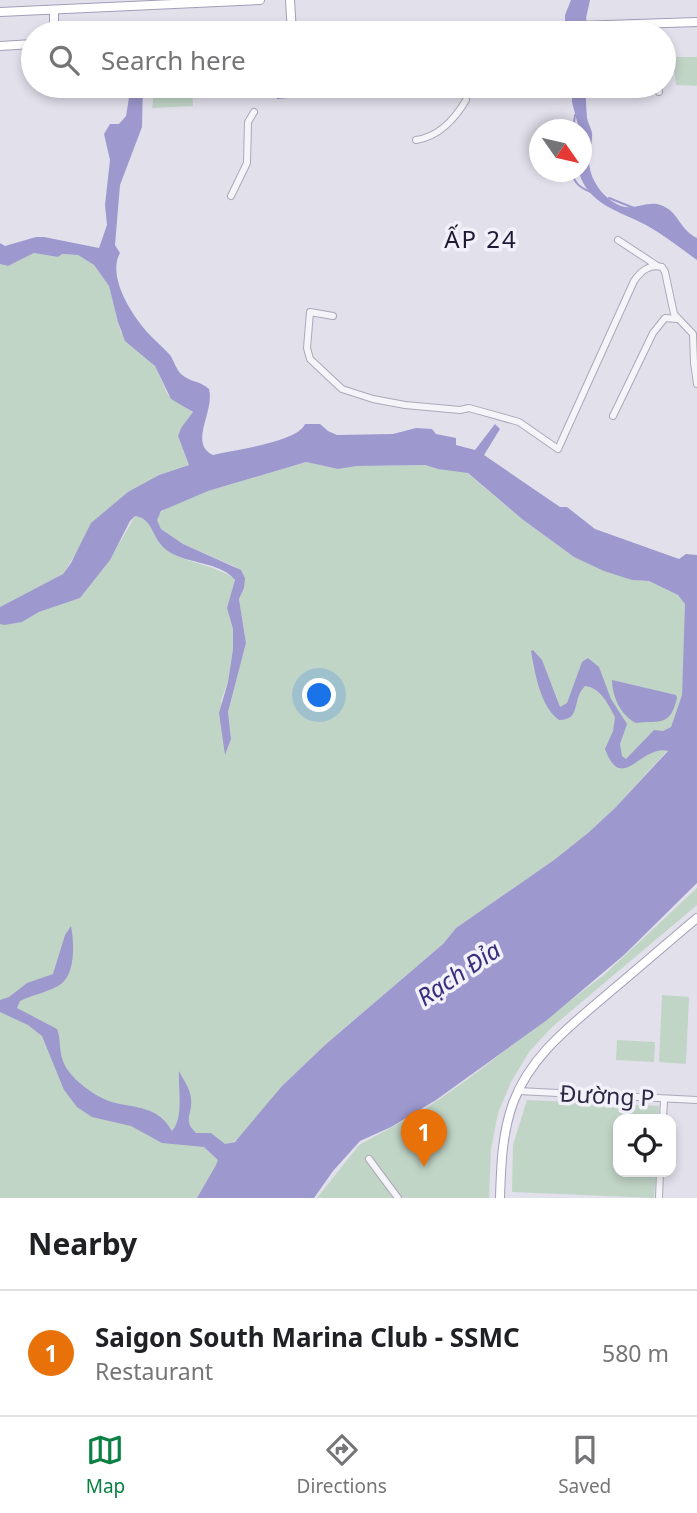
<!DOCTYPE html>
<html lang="en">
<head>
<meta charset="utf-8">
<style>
  :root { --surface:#fff; --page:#f2f2f2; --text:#202124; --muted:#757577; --line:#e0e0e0; --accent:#0b8043 }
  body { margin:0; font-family:"Noto Sans",sans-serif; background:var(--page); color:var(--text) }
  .controls { position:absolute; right:21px; bottom:21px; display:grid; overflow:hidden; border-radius:14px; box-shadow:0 4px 10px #0003 }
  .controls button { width:63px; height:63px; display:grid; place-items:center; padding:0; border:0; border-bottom:2px solid var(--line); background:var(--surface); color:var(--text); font:35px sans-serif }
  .compass { position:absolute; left:529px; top:119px; width:63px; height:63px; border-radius:50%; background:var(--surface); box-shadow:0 4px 10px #0003; rotate:124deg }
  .you { position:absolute; left:320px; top:696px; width:24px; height:24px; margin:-18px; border:5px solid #fff; border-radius:50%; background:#1a73e8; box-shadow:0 0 0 10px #1a73e833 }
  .badge { display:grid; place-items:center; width:46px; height:46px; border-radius:50%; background:var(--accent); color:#fff; font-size:23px; font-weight:700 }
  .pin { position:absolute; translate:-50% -58px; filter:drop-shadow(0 2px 4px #0008) }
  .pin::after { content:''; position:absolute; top:37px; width:24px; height:21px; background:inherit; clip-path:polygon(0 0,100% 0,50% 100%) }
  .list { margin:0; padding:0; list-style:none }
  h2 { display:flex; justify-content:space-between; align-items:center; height:91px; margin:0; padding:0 28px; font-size:30px }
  h2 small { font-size:23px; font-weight:400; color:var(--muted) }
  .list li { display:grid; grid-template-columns:46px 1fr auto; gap:21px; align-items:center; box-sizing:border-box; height:126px; padding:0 28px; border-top:2px solid var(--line) }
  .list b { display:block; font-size:26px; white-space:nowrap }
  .list p { margin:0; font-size:23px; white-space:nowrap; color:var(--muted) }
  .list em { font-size:23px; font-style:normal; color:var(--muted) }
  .icon { flex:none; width:38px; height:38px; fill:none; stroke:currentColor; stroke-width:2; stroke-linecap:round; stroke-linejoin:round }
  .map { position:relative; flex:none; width:697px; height:1198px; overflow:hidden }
  .search { position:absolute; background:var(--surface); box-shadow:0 4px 10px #0003; left:21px; right:21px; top:21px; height:77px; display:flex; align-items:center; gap:18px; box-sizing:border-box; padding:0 24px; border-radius:38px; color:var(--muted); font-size:26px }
  .sheet { height:217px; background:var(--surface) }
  nav { display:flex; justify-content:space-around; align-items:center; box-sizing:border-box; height:98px; border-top:2px solid var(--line); background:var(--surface); font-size:19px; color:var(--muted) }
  nav a { display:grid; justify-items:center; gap:4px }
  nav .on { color:var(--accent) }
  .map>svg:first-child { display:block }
  .green { fill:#c1d5c7 }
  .water { fill:#9d98ce }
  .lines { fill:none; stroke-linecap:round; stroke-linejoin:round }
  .stream { stroke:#9d98ce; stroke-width:2 }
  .minor-casing { stroke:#aca8b9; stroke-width:8 }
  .major-casing { stroke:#a39eb8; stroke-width:10 }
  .minor { stroke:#f5f4f8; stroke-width:6 }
  .major { stroke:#fff; stroke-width:8 }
  .labels { text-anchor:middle; stroke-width:7; stroke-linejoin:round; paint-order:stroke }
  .street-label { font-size:23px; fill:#2d2744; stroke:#f2f0f8 }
  .neighbourhood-label { font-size:24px; letter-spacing:2px; fill:#201935; stroke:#f2f0f8 }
  .water-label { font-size:24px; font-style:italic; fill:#382d7c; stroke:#f2f0f8 }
</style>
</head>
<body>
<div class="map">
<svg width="697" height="1198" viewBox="0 0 697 1198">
  <rect width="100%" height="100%" fill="#e2e0eb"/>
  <g class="green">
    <polygon points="675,57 697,57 697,86 676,85 673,59"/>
    <polygon points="155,86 192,86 193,106 152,108"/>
    <polygon points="34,253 58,257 61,254 78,255 94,265 109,286 121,333 155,366 168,395 193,413 181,428 178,436 189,465 159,475 73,558 63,574 0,607 0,264 8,266"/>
    <path d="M306 462 338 469 357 466 425 465 438 469 465 471 522 519 574 557 632 580 649 581 678 595 686 604 682 695 671 727 668 750 615 808 588 833 554 860 456 928 443 944 325 1045 282 1086 240 1138 229 1144 197 1198H0V624L22 622 39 612 80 598 120 542 135 516C154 519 154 541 167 550 186 563 214 565 234 578L235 584 227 608 233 629V649L228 682 221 701 231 739 228 712 246 643 239 599 244 588 243 573 236 567 183 544 161 529 157 520 158 515 167 507 208 491Z"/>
    <polygon points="697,888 697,905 552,1027 529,1052 511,1082 498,1113 491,1149 489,1198 317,1198 359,1145 425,1109 468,1079 605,974"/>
    <polygon points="662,995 689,997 686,1064 659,1062"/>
    <polygon points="617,1040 655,1042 654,1062 616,1060"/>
    <polygon points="527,1100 659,1106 658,1119 618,1119 618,1172 656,1172 654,1198 512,1192 513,1145"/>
  </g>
  <g class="water">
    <polygon points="571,0 590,0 586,18 590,33 565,33 565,15"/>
    <path d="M131 86H143L142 127 120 185 115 245 120 253C107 276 131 314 147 332 154 340 163 347 170 355 174 361 176 369 181 374 189 382 201 381 209 389 215 412 188 443 213 455 233 450 298 442 305 424H320L328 431 337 435 393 434 416 428 432 429 436 434 456 438V445L475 450 495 424 500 429 484 455 560 507H567L595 529 679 559 686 554 697 555V883L624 955 547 1020 436 1100 391 1127 360 1141 333 1171 314 1198H197L216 1165 218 1160 204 1147 162 1143 131 1126 92 1117 77 1107 64 1090 42 1036 28 1025 0 1012V1000L9 997 27 983 53 974 65 935 71 926C74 941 76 973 61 984 52 991 32 995 20 1001L17 1008 57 1029C61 1039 59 1051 63 1061 69 1078 95 1097 112 1102 137 1109 157 1105 172 1131 184 1117 178 1089 179 1071 183 1079 191 1090 191 1099 193 1114 182 1120 196 1133H211L225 1144 235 1142 282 1086 325 1045 443 944 456 928 554 860 588 833 615 808 668 751C641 744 622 795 605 749L613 731 615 717C608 704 601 688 585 686 571 700 582 720 559 720 540 706 535 673 531 651L533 650 542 660 560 707 567 703 582 662 588 658 599 667 611 699 627 724 620 744 622 756 626 759 654 730 663 731 671 727 682 695 685 604 678 595 649 581 632 580 604 571 574 557 522 519 468 473 438 469 425 465 357 466 338 469 306 462 208 491 161 511 157 520 161 529 183 544 241 570 245 578 244 588 239 599 246 643 228 712 231 739 225 755 219 713 228 682 233 649V629L227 608 235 580C219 560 183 565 164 548 152 537 153 519 135 516L130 521 110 560 80 598 39 612 22 622 4 625 0 624V607L63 574 71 563 91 523 128 492 159 475 189 465 178 436 181 428 193 412 171 399 155 366 125 341 118 322 109 286 94 265 78 255 62 254 58 257 34 253 8 266 0 264V243L5 246 36 237H44L99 248 107 225 105 205 110 160 104 134 110 124H119L126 116Z"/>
    <polygon points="264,86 327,86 327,97 316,97 315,91 309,91 309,97 304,98 303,91 288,92 288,98 277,99 276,87 272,88 273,97 265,97"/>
    <path d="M572 86H585C586 97 586 107 587 118 588 123 591 128 592 133 593 142 589 151 589 160 589 179 603 199 621 206 635 211 649 199 663 206 679 213 680 230 697 238V260C680 248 664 235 646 225 620 211 588 205 579 172H582V130L579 129 572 102Z"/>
    <path d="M612 680 676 695 677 698C670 727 661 720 636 723 621 716 612 696 612 680Z"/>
  </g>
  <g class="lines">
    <g class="stream">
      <polyline points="573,130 575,115"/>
      <path d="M572 172C574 183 580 188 591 192"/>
      <polyline points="609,198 634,208"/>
    </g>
    <defs>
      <g id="minor">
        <polyline points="658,86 659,92"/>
        <path d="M416 140C438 137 455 119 466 100"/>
        <polyline points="231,196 247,163 248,122 254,112"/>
        <polyline points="618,240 656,265"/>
        <path d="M333 316 310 312 307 348 310 359 342 389 373 399 405 405 460 410 469 408 519 422 558 449 634 281C641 271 649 264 662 267L665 272 674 314 693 334 694 363 697 384"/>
        <polyline points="613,416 653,333 665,318 677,319"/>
        <polyline points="518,1091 697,1100"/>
        <polyline points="663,1119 664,1099"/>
        <polyline points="369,1159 398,1198"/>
        <polyline points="659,1198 660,1172"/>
      </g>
      <g id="major">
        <polyline points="290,0 292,33"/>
        <polyline points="54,11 54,33"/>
        <polyline points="0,12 260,0"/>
        <polyline points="363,33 697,22"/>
        <polyline points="0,46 33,44"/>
        <path d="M500 1198C501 1165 502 1134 513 1103 531 1054 573 1024 611 991 640 967 668 942 697 918"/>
      </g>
    </defs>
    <use href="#minor" class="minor-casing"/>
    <use href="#major" class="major-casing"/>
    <use href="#minor" class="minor"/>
    <use href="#major" class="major"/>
  </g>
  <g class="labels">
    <g class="street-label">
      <text transform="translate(607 1096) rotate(3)" y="8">Đường P</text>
    </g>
    <g class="neighbourhood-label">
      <text x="481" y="248">ẤP 24</text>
    </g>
    <g class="water-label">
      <text transform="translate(459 974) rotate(-34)" y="8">Rạch Đỉa</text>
    </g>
  </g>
</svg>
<div class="controls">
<button><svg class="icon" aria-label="locate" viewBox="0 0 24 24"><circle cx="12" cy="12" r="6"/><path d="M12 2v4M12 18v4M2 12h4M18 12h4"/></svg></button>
</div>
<svg class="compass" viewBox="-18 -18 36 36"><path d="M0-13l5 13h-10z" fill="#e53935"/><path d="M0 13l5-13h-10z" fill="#757577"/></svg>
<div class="you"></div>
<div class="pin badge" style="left:424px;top:1167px;background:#e8710a">1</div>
<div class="search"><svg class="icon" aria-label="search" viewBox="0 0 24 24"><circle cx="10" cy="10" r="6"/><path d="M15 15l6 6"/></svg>Search here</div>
</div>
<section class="sheet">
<h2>Nearby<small></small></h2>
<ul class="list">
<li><span class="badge" style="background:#e8710a">1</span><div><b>Saigon South Marina Club - SSMC</b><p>Restaurant</p></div><em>580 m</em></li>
</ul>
</section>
<nav>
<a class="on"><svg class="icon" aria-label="map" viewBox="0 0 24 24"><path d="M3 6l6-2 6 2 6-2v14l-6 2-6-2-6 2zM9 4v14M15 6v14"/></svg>Map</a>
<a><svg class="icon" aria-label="directions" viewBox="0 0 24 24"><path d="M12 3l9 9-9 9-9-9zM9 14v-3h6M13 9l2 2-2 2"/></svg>Directions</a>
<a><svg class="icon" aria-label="saved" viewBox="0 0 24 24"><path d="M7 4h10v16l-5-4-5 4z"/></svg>Saved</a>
</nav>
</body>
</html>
